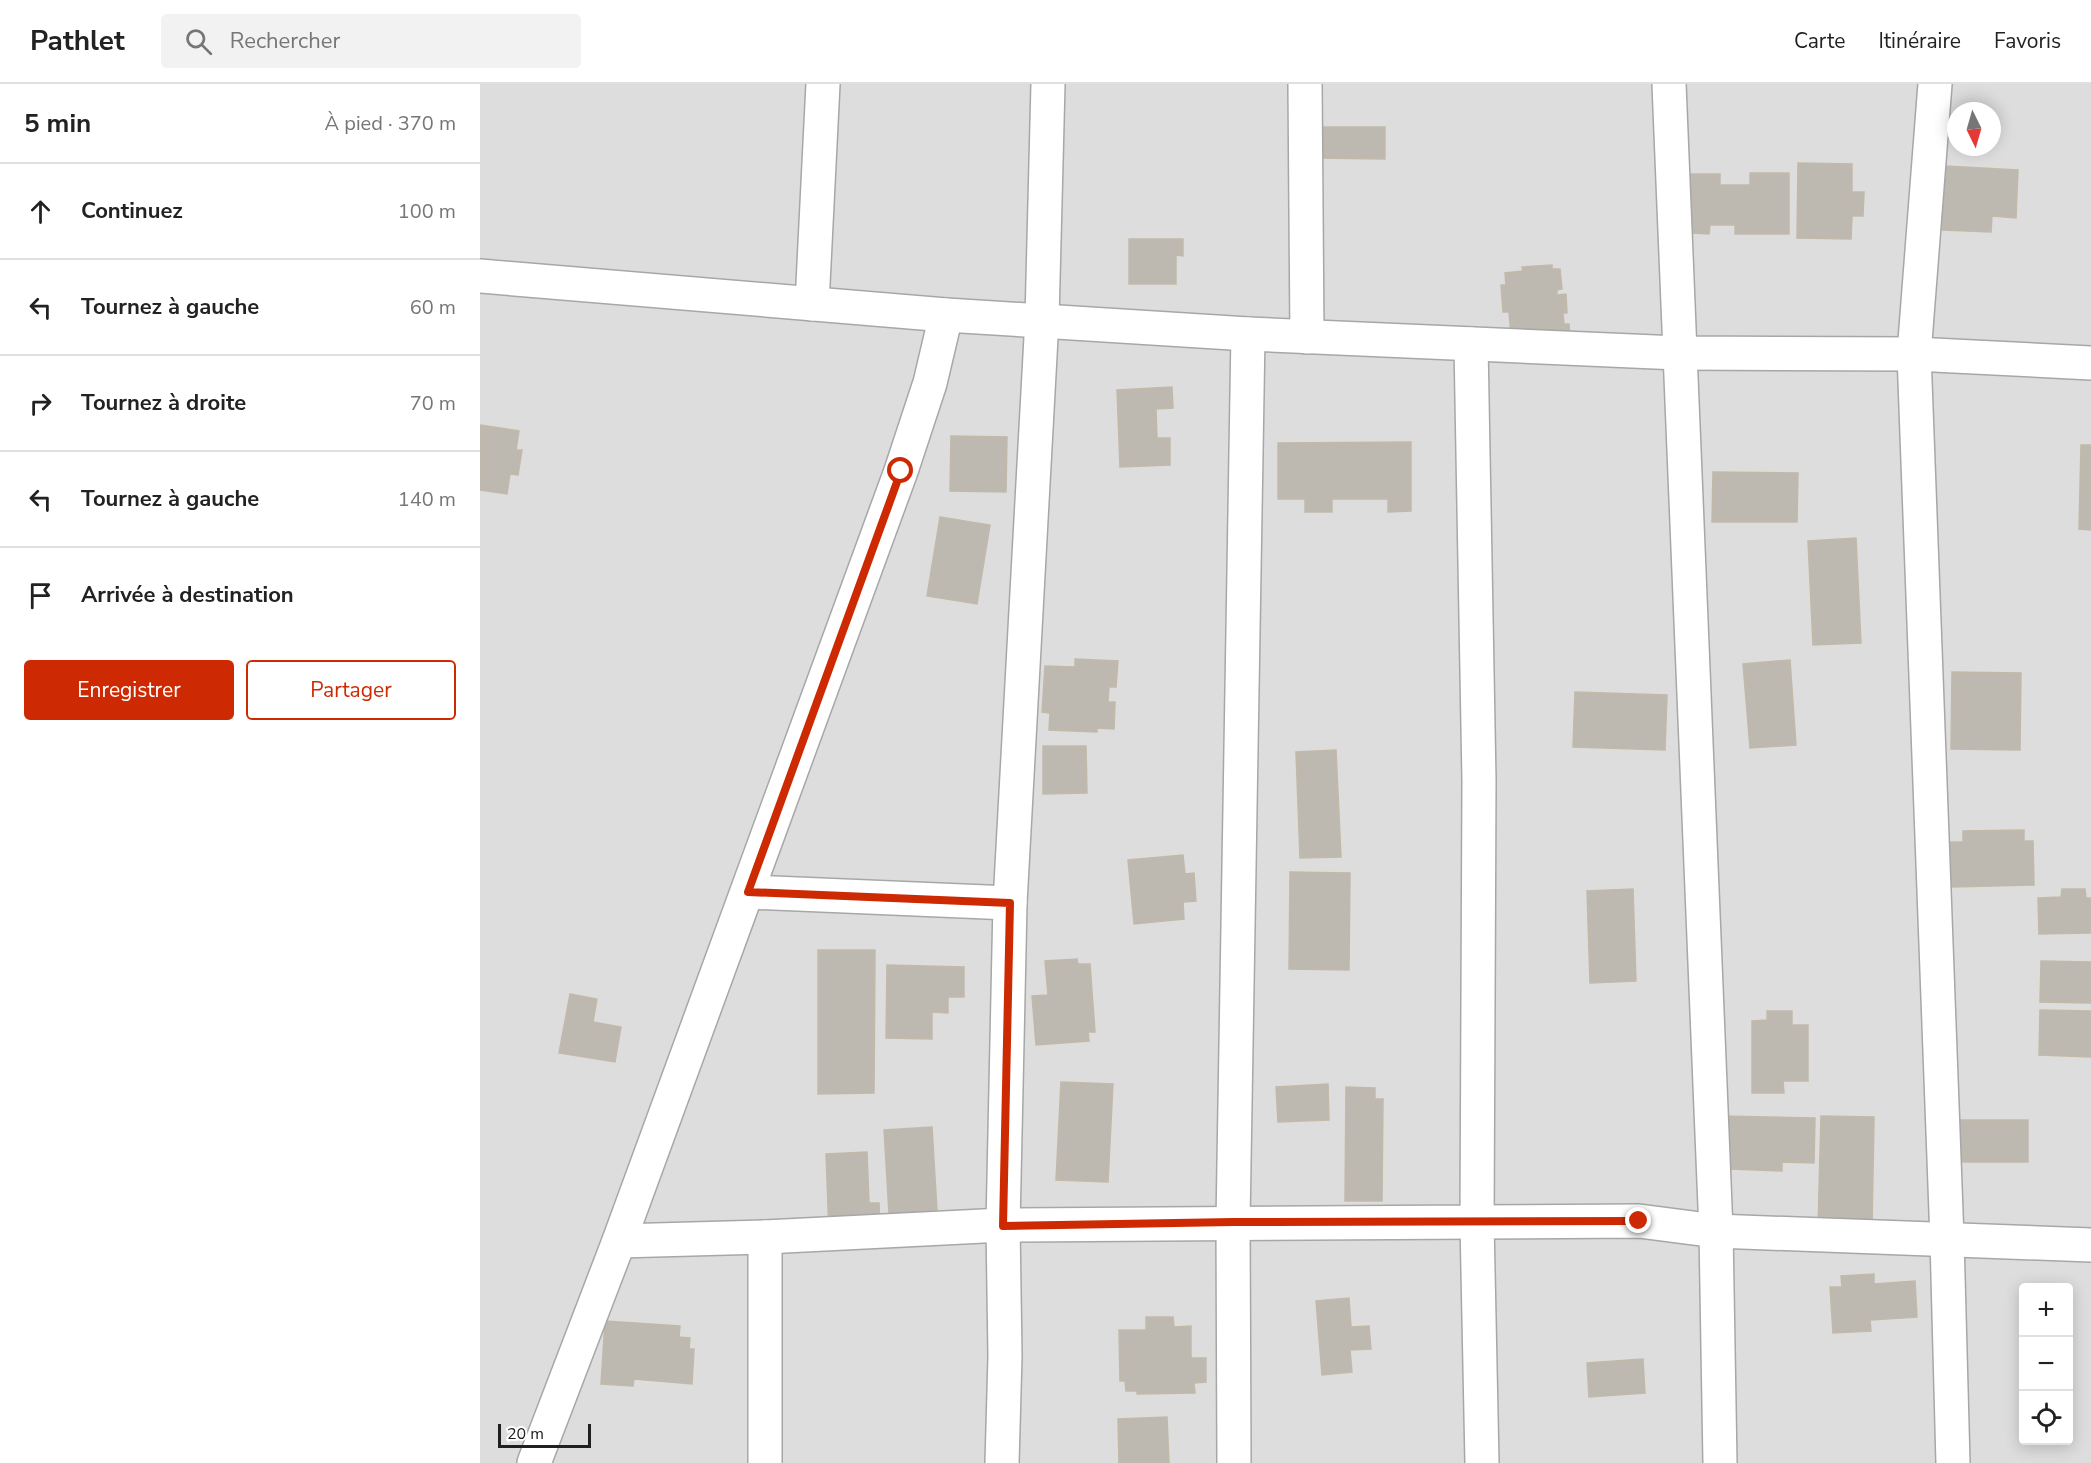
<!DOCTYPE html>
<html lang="fr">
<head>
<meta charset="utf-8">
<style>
  :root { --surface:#fff; --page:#f2f2f2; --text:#222; --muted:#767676; --line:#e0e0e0; --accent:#cd2a03 }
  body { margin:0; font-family:"Nunito Sans",sans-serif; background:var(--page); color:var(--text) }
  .controls { position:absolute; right:18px; bottom:18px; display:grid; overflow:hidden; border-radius:6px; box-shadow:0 3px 15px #0003 }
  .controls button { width:54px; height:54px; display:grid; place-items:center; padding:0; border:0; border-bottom:2px solid var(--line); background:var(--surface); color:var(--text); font:30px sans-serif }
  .compass { position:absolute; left:1467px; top:18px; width:54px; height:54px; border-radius:50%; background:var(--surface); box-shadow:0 3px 15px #0003; rotate:175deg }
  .scale { position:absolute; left:18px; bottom:15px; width:93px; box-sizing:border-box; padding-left:6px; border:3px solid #202020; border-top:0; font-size:16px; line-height:21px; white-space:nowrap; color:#202020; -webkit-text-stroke:4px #fff; paint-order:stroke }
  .stop { position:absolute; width:18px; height:18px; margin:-14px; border:4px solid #cd2a03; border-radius:50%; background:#fff }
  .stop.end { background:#cd2a03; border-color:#fff; box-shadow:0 2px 6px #0008 }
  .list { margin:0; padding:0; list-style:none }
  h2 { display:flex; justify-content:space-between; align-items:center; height:78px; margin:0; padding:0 24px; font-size:26px }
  h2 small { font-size:20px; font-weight:400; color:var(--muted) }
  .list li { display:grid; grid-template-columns:39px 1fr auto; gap:18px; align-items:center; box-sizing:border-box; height:96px; padding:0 24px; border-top:2px solid var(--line) }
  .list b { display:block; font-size:22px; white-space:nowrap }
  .list em { font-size:20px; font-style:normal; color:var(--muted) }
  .actions { display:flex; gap:12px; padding:18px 24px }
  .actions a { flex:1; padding:14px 0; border:2px solid var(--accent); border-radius:6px; text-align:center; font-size:21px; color:var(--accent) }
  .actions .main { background:var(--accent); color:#fff }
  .icon { flex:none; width:33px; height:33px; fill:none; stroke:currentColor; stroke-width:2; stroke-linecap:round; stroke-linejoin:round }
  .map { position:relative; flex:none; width:1611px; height:1379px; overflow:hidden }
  header { display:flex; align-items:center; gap:36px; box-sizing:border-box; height:84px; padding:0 30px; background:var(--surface); border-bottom:2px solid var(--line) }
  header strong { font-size:28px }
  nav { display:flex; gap:33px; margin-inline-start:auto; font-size:21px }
  .search { width:420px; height:54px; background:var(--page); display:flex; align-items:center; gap:15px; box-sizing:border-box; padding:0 21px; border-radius:6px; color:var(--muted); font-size:22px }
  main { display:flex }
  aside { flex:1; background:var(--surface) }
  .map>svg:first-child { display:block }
  .residential { fill:#dedddd; fill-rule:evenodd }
  .building { fill:#bdb8b0; stroke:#c2b9a9; stroke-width:1.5 }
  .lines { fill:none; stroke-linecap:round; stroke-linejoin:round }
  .street-casing { stroke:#a7a7a7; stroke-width:36 }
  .street { stroke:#fff; stroke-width:33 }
  .route { stroke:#cd2a03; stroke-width:8 }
</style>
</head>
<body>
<header>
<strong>Pathlet</strong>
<div class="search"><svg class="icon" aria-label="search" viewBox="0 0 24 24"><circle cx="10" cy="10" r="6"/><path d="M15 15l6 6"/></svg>Rechercher</div>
<nav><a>Carte</a><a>Itinéraire</a><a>Favoris</a></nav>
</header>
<main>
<aside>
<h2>5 min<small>À pied · 370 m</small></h2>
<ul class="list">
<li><svg class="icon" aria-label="ahead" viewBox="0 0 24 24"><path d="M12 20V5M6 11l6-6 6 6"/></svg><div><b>Continuez</b></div><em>100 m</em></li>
<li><svg class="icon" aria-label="left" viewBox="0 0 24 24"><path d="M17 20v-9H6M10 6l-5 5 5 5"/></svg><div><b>Tournez à gauche</b></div><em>60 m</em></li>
<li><svg class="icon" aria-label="right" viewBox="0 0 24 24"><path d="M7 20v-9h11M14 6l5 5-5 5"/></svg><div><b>Tournez à droite</b></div><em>70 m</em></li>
<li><svg class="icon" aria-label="left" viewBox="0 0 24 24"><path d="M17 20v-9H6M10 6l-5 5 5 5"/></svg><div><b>Tournez à gauche</b></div><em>140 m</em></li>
<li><svg class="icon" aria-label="arrive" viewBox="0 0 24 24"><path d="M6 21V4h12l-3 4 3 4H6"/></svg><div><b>Arrivée à destination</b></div></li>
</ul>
<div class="actions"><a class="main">Enregistrer</a><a>Partager</a></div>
</aside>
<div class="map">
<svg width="1611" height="1379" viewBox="0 0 1611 1379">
  <rect width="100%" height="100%" fill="#f0efe7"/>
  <path class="residential" d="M0 0H1611V1379H0ZM1476 27H1512V63H1476ZM1544 1204H1588V1356H1544Z"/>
  <g class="building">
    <polygon points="836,43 905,43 905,75 836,74"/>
    <polygon points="1318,79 1372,80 1372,108 1384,108 1383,132 1372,132 1371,155 1317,154"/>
    <polygon points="1465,82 1538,86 1536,134 1512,132 1511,148 1462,146"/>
    <polygon points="1270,89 1309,89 1309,150 1255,150 1255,141 1230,141 1229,150 1212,149 1212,140 1206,140 1206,90 1240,90 1240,101 1270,101"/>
    <polygon points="649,155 703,155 703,172 696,171 696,200 649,200"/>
    <polygon points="1072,181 1072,185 1080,185 1082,205 1077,206 1077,211 1086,210 1087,229 1083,229 1084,240 1089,240 1090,256 1031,252 1029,228 1023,228 1021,201 1026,201 1025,189 1043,187 1042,183"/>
    <polygon points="692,303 693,324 676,325 677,354 690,354 690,381 640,383 637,306"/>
    <polygon points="0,341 39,347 36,366 42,366 38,391 30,390 27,410 0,406"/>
    <polygon points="471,352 527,353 526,408 470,407"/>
    <polygon points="931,358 931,427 908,428 908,415 852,415 852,428 825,428 825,415 798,415 798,359"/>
    <polygon points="1601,361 1611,361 1611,446 1599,445"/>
    <polygon points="1233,388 1318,389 1317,438 1232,438"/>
    <polygon points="460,433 510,441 497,520 447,512"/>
    <polygon points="1376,454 1381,559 1333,561 1328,457"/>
    <polygon points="595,575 638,577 636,603 629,603 628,618 635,618 634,645 617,644 617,648 569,646 570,629 562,628 565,582 595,583"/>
    <polygon points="1310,576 1316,661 1270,664 1263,580"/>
    <polygon points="1472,588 1541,589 1540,666 1471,665"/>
    <polygon points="1095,608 1187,611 1185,666 1093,663"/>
    <polygon points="563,662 606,662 607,709 563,710"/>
    <polygon points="856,666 861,773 820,774 816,668"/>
    <polygon points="1544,746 1544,757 1553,757 1554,801 1471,803 1470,758 1483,758 1483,747"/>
    <polygon points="703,771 705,790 714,789 716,817 703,818 704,835 654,840 648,776"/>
    <polygon points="810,788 870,789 869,886 809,885"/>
    <polygon points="1153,805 1156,897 1110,899 1107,807"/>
    <polygon points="1582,805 1605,805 1606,814 1611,814 1611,849 1559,850 1558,814 1581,813"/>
    <polygon points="338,866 395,866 394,1009 338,1010"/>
    <polygon points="597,875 598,880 610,880 615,948 608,948 609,957 556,961 552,912 568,911 565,877"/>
    <polygon points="1561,877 1611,878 1611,919 1560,918"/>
    <polygon points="407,881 484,883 484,913 468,913 468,929 452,928 452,955 406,954"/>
    <polygon points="90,910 117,915 113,938 141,943 135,978 79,969"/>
    <polygon points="1560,926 1611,927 1611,973 1559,971"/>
    <polygon points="1287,927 1312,927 1312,941 1328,941 1328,997 1303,997 1304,1009 1272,1009 1272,937 1287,936"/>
    <polygon points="581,998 633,1000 628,1098 576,1096"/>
    <polygon points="848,1000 849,1036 798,1038 796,1003"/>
    <polygon points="866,1003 895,1004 895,1015 903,1015 902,1117 865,1117"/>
    <polygon points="1242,1032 1335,1034 1334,1079 1302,1078 1302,1087 1251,1085 1251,1072 1241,1072"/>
    <polygon points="1341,1032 1394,1033 1392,1145 1338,1144"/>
    <rect x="1472" y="1036" width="76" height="42"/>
    <polygon points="452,1043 458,1143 410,1146 404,1046"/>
    <polygon points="387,1068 389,1119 399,1119 400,1146 349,1148 346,1070"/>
    <polygon points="1394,1190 1394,1200 1435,1197 1437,1233 1390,1236 1391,1247 1353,1249 1350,1203 1362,1203 1361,1192"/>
    <polygon points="869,1214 871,1243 889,1242 891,1265 870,1266 872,1288 842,1291 836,1217"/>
    <polygon points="666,1233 693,1233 694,1243 711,1242 711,1274 726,1274 726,1298 714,1299 715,1309 657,1310 657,1307 646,1307 645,1297 640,1297 639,1246 666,1246"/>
    <polygon points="125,1237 200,1242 199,1253 210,1254 209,1265 214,1265 212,1300 154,1295 153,1302 121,1300"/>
    <polygon points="1163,1275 1165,1309 1109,1313 1107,1279"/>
    <polygon points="687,1333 689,1379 639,1379 638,1335"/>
  </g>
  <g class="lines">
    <defs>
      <g id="street">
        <polyline points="825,0 827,253"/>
        <polyline points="1189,0 1236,1147 1240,1379"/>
        <polyline points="1455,0 1434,270 1467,1155 1473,1379"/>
        <polyline points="0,192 466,231 768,250 1198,269 1434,270 1611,279"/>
        <polyline points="332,220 343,0"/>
        <polyline points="268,808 530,819"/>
        <polyline points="139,1157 285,1153 523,1141 997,1138 999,697 991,260"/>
        <polyline points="54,1379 139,1157 421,387 450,299 466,231"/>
        <polyline points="285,1379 285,1153"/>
        <polyline points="522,1379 525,1272 523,1141 530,819 562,235 568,0"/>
        <polyline points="754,1379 753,1138 768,250"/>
        <polyline points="1002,1379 997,1138 1159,1137 1236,1147 1611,1161"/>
      </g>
    </defs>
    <use href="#street" class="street-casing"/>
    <use href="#street" class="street"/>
  </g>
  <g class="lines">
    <polyline class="route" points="421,387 268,808 530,819 523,1142 753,1138 1159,1137"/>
  </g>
</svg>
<div class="controls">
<button>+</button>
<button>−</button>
<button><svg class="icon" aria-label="locate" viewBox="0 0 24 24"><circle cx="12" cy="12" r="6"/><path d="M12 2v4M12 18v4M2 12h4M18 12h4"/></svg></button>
</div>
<svg class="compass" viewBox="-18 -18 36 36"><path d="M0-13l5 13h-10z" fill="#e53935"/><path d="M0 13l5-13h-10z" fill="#767676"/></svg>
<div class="scale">20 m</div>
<div class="stop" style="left:421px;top:387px"></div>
<div class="stop end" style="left:1159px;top:1137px"></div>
</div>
</main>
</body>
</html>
